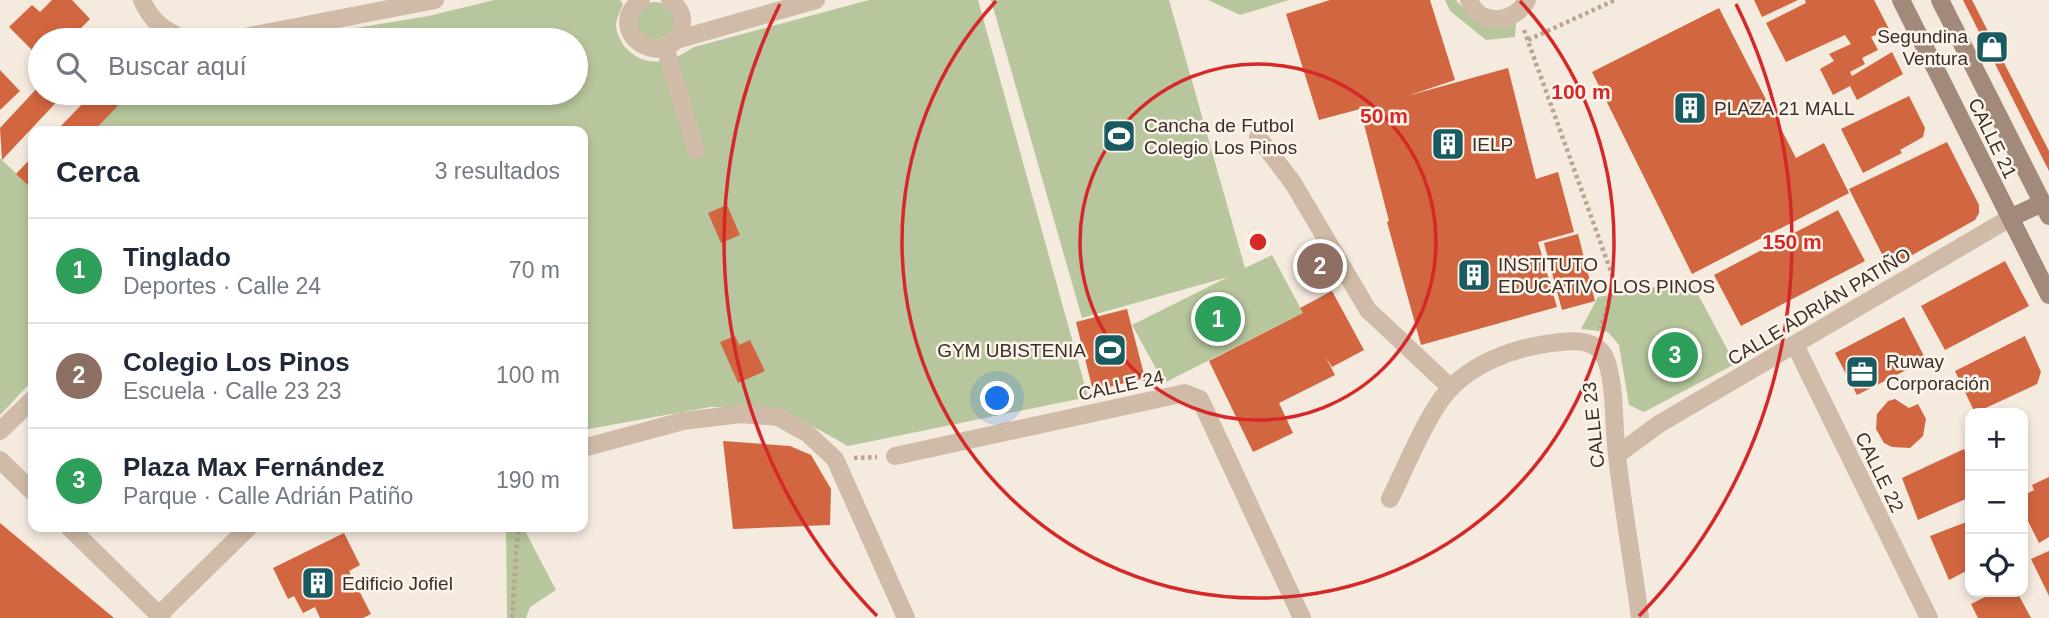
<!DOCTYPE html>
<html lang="es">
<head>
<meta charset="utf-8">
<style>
  :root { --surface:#fff; --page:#f2f2f3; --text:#1f2937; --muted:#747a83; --line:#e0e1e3; --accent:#111827 }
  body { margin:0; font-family:Arial,sans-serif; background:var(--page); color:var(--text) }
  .controls { position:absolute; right:21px; bottom:21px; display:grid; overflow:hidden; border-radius:14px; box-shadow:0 4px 10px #0003 }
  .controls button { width:63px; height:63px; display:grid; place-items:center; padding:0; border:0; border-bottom:2px solid var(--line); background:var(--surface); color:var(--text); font:35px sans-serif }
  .you { position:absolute; left:998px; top:399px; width:24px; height:24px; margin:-18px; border:5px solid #fff; border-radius:50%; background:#1a73e8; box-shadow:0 0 0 10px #1a73e833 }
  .badge { display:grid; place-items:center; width:46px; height:46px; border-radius:50%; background:var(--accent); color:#fff; font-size:23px; font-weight:700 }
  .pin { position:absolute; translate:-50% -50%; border:4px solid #fff; box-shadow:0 2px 7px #0006 }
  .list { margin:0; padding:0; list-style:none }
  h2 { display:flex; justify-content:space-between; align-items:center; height:91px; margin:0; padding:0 28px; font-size:30px }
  h2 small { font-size:23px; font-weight:400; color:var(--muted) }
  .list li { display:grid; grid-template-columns:46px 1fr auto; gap:21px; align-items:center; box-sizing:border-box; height:105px; padding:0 28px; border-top:2px solid var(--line) }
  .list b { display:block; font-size:26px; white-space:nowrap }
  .list p { margin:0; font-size:23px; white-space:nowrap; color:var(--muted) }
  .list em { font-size:23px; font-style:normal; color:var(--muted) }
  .icon { flex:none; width:38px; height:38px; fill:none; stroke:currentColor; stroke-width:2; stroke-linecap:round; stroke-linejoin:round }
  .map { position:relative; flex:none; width:2049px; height:618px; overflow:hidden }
  .search { position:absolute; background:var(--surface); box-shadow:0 4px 10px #0003; left:28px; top:28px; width:560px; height:77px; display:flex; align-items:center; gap:18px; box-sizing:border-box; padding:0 24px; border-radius:38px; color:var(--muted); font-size:26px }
  .panel { position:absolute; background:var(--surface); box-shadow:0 4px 10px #0003; left:28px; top:126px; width:560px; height:406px; border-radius:14px }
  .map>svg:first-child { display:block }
  .green { fill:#b7c69c }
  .building { fill:#d16640 }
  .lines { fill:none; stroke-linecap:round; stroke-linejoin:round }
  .path { stroke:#bba492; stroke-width:4.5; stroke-dasharray:3.5 3.5; stroke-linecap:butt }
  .minor { stroke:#cfbba8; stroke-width:18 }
  .secondary { stroke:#a38979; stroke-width:18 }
  .ring { fill:none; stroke:#d62828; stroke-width:3.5 }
  .labels { text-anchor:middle; stroke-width:5; stroke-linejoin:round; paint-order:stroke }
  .poi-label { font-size:19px; fill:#3b2f29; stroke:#fcf4eb; text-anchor:start }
  .street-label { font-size:19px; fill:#3b2f29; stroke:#fcf4eb }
  .centre { fill:#d62828; stroke:#fcf4eb; stroke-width:3.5 }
  .ring-label { font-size:21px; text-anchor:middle; font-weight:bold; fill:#d62828; stroke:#fcf4eb; stroke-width:5; stroke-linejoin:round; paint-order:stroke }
</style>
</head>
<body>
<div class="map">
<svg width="2049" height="618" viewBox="0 0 2049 618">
  <rect width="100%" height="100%" fill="#f5eade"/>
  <g class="green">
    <path d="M494 0H620L623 4C621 10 616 19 616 25 616 32 621 41 624 46 645 70 670 63 694 47L869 0H978L1088 397 848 446 782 409 710 407 583 430V131H94L130 93H576V40H282L429 16Z"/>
    <polygon points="991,0 1169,0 1245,268 1272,255 1303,313 1164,383 1132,325 1228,277 1082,318"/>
    <polygon points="1208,0 1289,0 1240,15"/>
    <polygon points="1445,0 1456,0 1471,17 1516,23 1515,37 1486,40 1450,11"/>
    <circle cx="655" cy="21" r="19"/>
    <polygon points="0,158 33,190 33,380 0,415"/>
    <polygon points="1691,281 1735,364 1644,412 1629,405 1619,345 1608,332 1581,329 1598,297"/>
    <polygon points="506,527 523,527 556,590 530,607 526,618 507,618"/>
  </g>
  <g class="building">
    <polygon points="52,0 72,0 90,19 69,40 58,40 52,35 46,40 40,40 40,46 34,52 9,27 32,5 40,12"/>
    <polygon points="1330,0 1430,0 1455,80 1407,96 1508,68 1536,179 1558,172 1574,232 1538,242 1557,307 1421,345 1387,222 1389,221 1360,109 1319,120 1286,14"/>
    <polygon points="1754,0 1798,0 1762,17"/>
    <polygon points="1805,0 1874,0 1889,29 1871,37 1878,50 1862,58 1865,64 1850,72 1852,76 1892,52 1903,74 1857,100 1850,86 1833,95 1820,69 1834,61 1829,54 1851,44 1845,35 1786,62 1766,23 1806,3"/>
    <polygon points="1963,0 1972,0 2049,151 2049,171"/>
    <polygon points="1719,8 1796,158 1824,143 1849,193 1692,274 1592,72"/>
    <polygon points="0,70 20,91 0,110"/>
    <polygon points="40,85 40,93 65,93 2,160 0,128"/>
    <polygon points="93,93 130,93 94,131 56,131"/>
    <polygon points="1909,96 1925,128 1923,137 1900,150 1902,153 1863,173 1841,129"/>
    <polygon points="1947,142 1979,205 1979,213 1975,220 1889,268 1849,189"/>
    <polygon points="33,156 33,190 16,174"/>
    <polygon points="727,205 740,235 721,243 708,213"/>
    <polygon points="1838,210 1865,261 1741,326 1714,275"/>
    <polygon points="1578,234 1595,301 1562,310 1544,243"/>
    <polygon points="2005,261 2029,306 1945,350 1921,306"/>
    <polygon points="1332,291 1364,350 1332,367 1325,356 1335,375 1279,403 1293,433 1253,452 1209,361 1303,313 1300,308"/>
    <polygon points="1127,309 1145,378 1093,391 1076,322"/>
    <polygon points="1904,317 1926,360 1857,395 1835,353"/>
    <polygon points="735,336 739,345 750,340 765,371 738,383 720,342"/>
    <polygon points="2025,336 2041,372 2037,384 1975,413 1955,371"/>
    <polygon points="1895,399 1909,408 1918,404 1926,419 1923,436 1910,448 1892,447 1884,443 1876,429 1877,414 1888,401"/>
    <polygon points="723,441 790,446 811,455 831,489 830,525 733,529"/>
    <polygon points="1964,449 1970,463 1970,497 1918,520 1902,478"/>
    <polygon points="2049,477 2049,537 2039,543 2023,511 2023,496 2034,490 2032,485"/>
    <polygon points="1969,521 1970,569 1949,580 1930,536"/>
    <polygon points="0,523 114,618 0,618"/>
    <polygon points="344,533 360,565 349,571 371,614 363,618 320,618 315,607 303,613 294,596 288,599 273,568"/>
    <polygon points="2049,551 2049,596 2031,559"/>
    <polygon points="1995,592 2017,592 2031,618 1978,618 1971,604"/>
  </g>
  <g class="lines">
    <g class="path">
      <polyline points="1524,30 1615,283 1600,328"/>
      <polyline points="1528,40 1615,0"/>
      <polyline points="854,458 877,457"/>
      <polyline points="512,618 518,527"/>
    </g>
    <g class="minor">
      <path d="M142 0C152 23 164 30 186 40"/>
      <path d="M641 0C600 33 669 74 681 28 685 17 679 7 670 0"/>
      <path d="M1469 0C1479 27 1515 24 1527 0"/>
      <polyline points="229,40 435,0"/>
      <polyline points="676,40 816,0"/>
      <polyline points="665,47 696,150"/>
      <polyline points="1258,137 1293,183 1368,310 1451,388"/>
      <polyline points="1795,345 1929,618"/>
      <polyline points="0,431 33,399"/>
      <polyline points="583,448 683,421 741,414 778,417 807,433 835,459 906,618"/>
      <polyline points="1617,455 1659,424 2010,218"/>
      <polyline points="895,456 1185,393 1200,399 1302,618"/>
      <polyline points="0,460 33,492"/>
      <path d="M1390 499C1405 469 1419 433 1438 404 1464 364 1516 346 1561 342 1579 340 1599 341 1606 360 1616 388 1613 426 1617 455 1623 510 1633 564 1640 618"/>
      <polyline points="69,527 162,618"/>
      <polyline points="159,615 249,527"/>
    </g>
    <g class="secondary">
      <polyline points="1901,0 2049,295"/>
      <polyline points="1940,0 2049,216"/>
      <polyline points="2010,218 2042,203"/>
    </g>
  </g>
  <g class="ring">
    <circle cx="1258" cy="242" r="178"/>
    <path d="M1520 1A356 356 0 1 1 996 1"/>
    <path d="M877 616A534 534 0 0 1 780 4M1736 4A534 534 0 0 1 1639 616"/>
  </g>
  <defs>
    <symbol id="shop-square" viewBox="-11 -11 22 22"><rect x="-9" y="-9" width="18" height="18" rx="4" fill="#1a5a61" stroke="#fcf4eb"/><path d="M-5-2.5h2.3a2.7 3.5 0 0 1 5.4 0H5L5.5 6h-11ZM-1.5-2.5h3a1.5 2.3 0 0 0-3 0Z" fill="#fff"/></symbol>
    <symbol id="building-square" viewBox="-11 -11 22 22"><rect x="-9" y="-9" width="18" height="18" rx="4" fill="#1a5a61" stroke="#fcf4eb"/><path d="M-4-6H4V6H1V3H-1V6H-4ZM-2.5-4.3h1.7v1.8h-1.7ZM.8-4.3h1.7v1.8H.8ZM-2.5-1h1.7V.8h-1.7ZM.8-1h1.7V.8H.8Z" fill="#fff"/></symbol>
    <symbol id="stadium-square" viewBox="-11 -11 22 22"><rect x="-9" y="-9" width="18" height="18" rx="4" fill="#1a5a61" stroke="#fcf4eb"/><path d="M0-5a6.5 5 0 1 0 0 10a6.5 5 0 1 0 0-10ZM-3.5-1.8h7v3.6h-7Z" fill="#fff"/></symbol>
    <symbol id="office-square" viewBox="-11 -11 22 22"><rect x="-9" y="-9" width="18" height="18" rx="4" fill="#1a5a61" stroke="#fcf4eb"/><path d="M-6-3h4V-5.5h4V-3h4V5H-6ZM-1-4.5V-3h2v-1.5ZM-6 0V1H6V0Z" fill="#fff"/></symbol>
  </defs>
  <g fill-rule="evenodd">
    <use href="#shop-square" x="1973" y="28" width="38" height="38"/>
    <use href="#building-square" x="1671" y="89" width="38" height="38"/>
    <use href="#stadium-square" x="1100" y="117" width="38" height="38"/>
    <use href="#building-square" x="1429" y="125" width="38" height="38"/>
    <use href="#building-square" x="1455" y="256" width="38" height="38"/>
    <use href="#stadium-square" x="1091" y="331" width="38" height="38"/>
    <use href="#office-square" x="1843" y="353" width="38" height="38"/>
    <use href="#building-square" x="299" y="564" width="38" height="38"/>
  </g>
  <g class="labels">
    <g class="poi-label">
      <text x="1968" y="43" text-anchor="end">Segundina<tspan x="1968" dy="22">Ventura</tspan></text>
      <text x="1714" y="115">PLAZA 21 MALL</text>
      <text x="1144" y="132">Cancha de Futbol<tspan x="1144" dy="22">Colegio Los Pinos</tspan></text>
      <text x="1472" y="151">IELP</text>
      <text x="1498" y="271">INSTITUTO<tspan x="1498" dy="22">EDUCATIVO LOS PINOS</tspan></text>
      <text x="1086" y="357" text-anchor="end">GYM UBISTENIA</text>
      <text x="1886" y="368">Ruway<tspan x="1886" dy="22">Corporación</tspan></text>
      <text x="342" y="590">Edificio Jofiel</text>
    </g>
    <g class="street-label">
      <text transform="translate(1993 138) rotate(64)" y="7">CALLE 21</text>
      <text transform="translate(1819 306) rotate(-31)" y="7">CALLE ADRIÁN PATIÑO</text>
      <text transform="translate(1121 385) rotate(-12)" y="7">CALLE 24</text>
      <text transform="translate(1593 425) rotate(-96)" y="7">CALLE 23</text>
      <text transform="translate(1880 472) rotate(64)" y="7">CALLE 22</text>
    </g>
  </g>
  <circle cx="1258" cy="242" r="10" class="centre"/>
  <g class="ring-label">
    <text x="1581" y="99">100 m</text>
    <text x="1384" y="123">50 m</text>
    <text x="1792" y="249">150 m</text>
  </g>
</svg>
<div class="controls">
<button>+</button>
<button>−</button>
<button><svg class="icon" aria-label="locate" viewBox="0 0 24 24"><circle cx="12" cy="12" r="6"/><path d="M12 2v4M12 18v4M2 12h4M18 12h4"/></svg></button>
</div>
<div class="you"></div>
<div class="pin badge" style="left:1218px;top:319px;background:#2e9e5b">1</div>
<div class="pin badge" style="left:1320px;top:266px;background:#8d6e63">2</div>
<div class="pin badge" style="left:1675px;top:355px;background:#2e9e5b">3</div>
<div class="search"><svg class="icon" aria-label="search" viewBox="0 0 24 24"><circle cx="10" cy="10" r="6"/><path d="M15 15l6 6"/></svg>Buscar aquí</div>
<section class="panel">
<h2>Cerca<small>3 resultados</small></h2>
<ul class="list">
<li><span class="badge" style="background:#2e9e5b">1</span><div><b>Tinglado</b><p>Deportes · Calle 24</p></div><em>70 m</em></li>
<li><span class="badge" style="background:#8d6e63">2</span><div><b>Colegio Los Pinos</b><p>Escuela · Calle 23 23</p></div><em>100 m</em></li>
<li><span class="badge" style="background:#2e9e5b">3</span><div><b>Plaza Max Fernández</b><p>Parque · Calle Adrián Patiño</p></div><em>190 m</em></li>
</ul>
</section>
</div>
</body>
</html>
